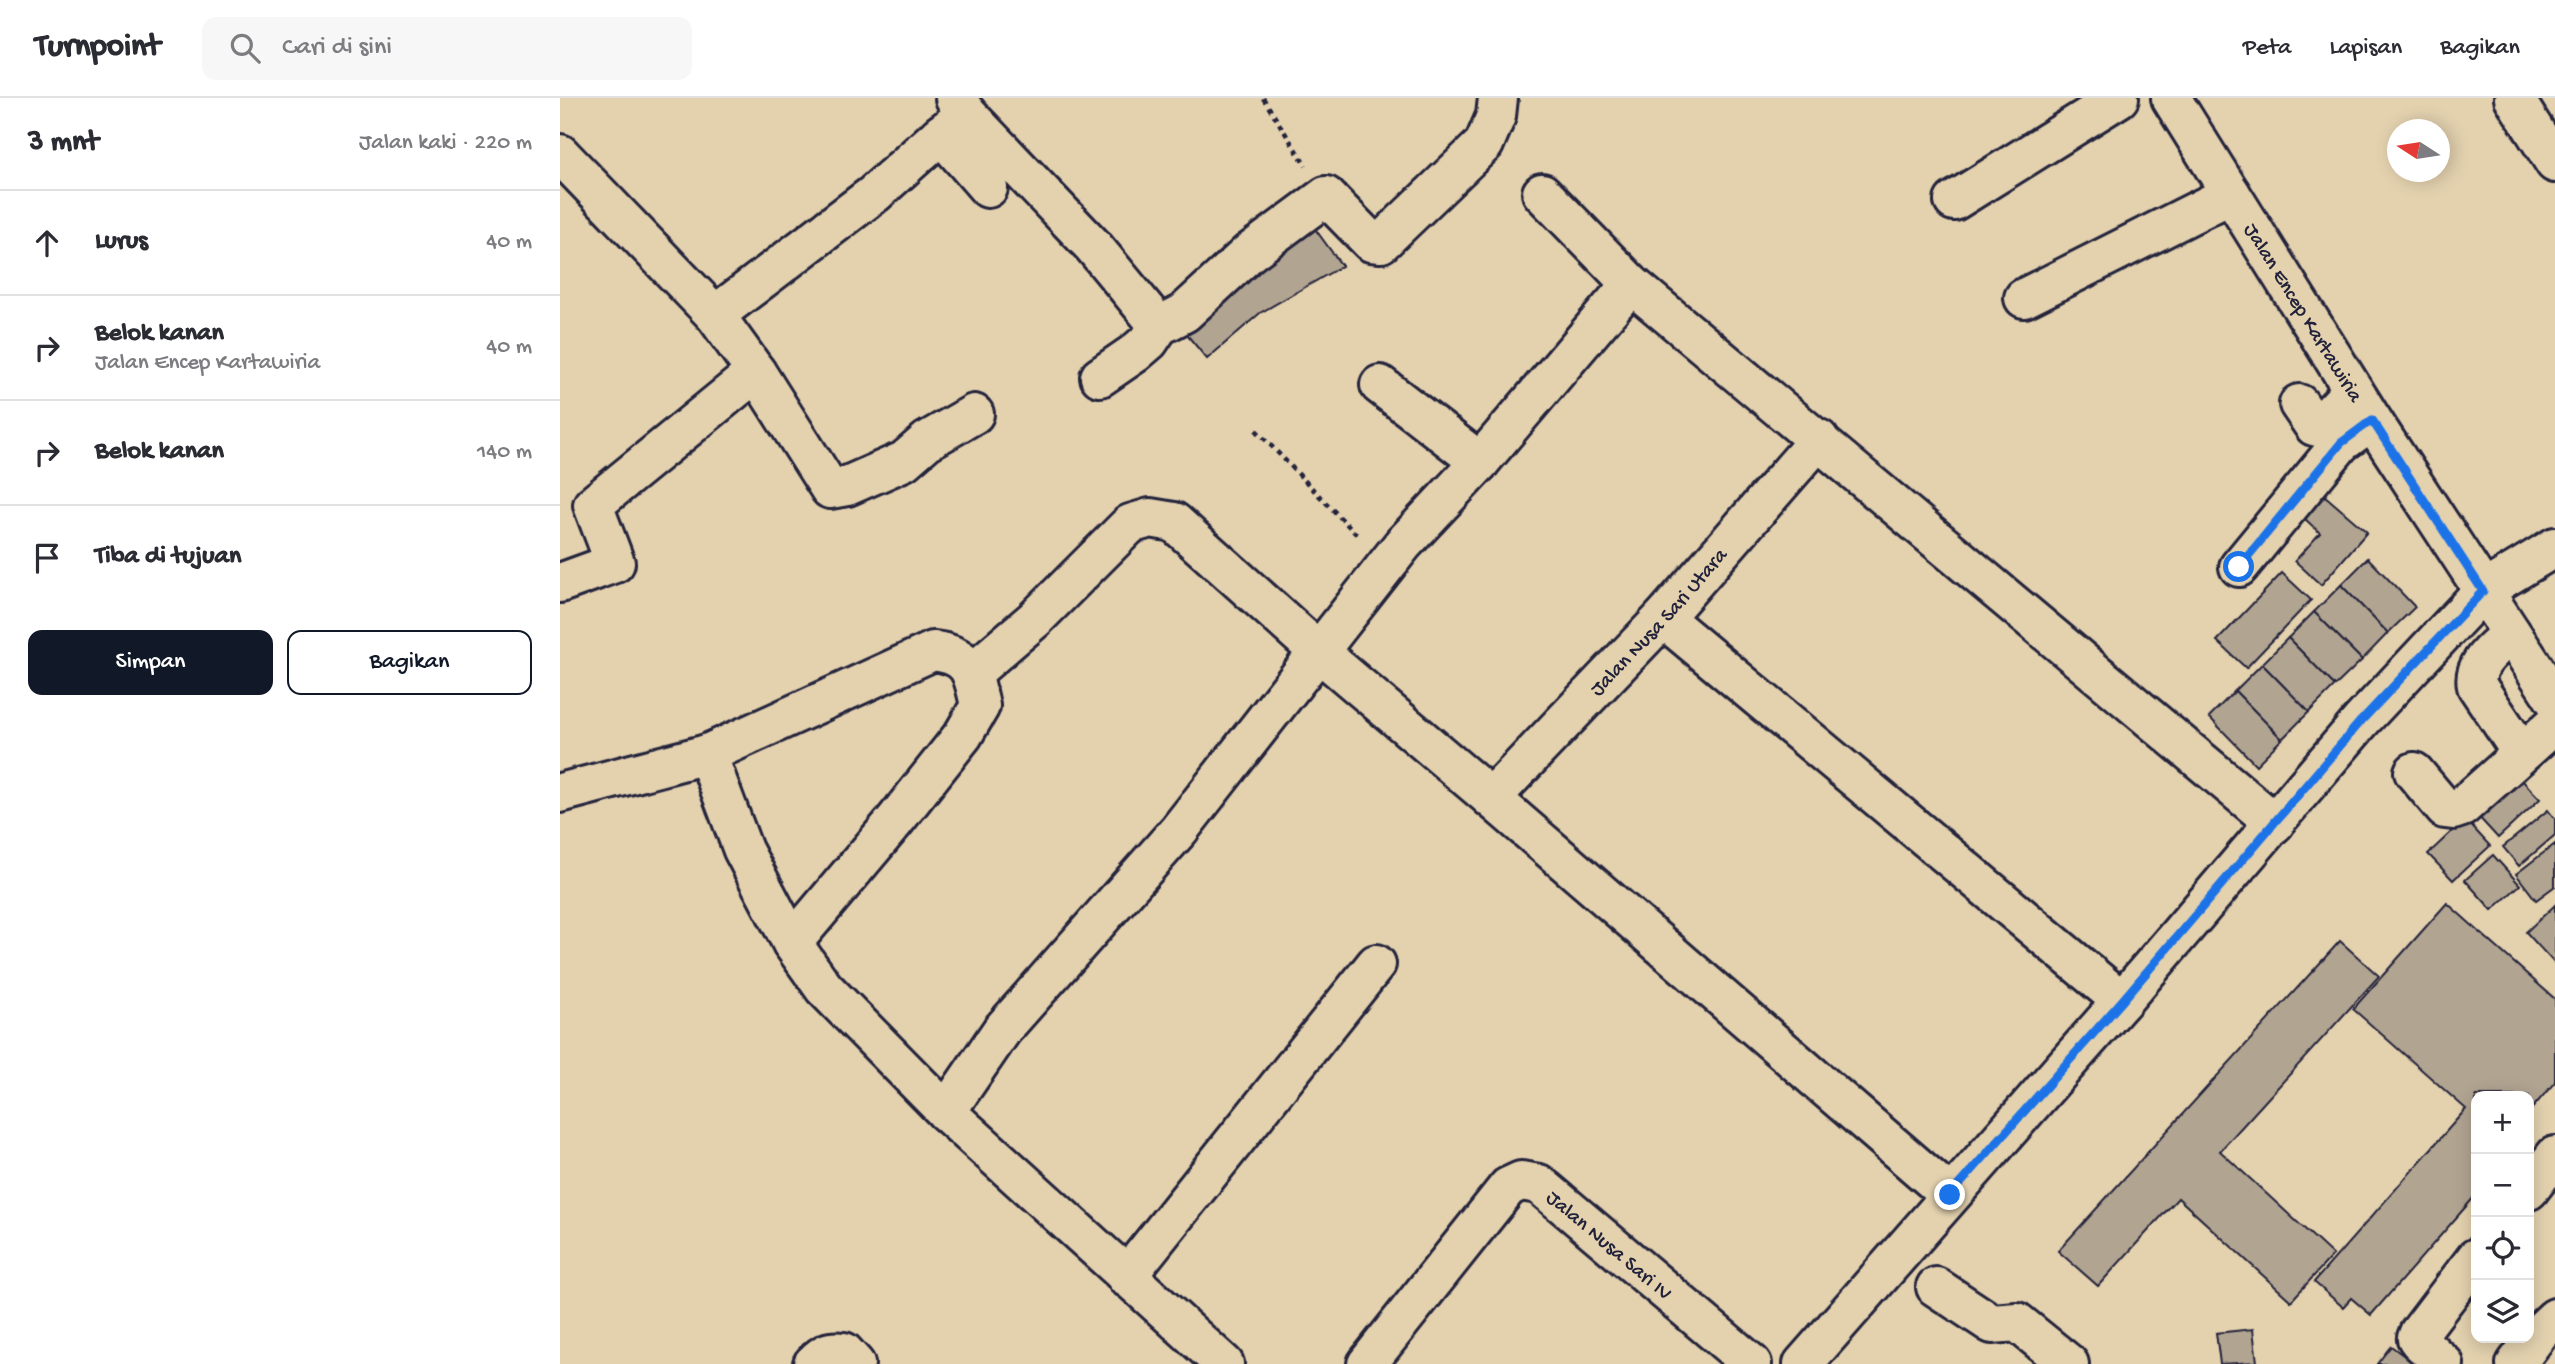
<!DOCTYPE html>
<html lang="id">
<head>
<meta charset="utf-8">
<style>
  :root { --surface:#fff; --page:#f7f7f7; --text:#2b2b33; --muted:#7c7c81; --line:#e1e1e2; --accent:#111827 }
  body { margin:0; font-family:"Gochi Hand",sans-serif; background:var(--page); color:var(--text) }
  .controls { position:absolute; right:21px; bottom:21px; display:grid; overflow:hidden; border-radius:14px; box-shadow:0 4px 18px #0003 }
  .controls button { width:63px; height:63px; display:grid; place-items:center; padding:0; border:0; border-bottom:2px solid var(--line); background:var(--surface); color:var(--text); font:35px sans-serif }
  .compass { position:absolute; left:1827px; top:21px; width:63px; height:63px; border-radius:50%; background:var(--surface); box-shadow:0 4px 18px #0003; rotate:282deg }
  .stop { position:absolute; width:21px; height:21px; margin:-16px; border:5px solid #1a73e8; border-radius:50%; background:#fff }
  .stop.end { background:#1a73e8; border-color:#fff; box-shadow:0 2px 7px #0008 }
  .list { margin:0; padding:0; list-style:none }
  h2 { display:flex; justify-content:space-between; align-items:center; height:91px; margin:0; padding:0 28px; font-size:30px }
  h2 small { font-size:23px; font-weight:400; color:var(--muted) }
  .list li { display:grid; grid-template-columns:46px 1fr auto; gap:21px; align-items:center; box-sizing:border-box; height:105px; padding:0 28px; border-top:2px solid var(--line) }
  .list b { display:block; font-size:26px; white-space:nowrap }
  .list p { margin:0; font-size:23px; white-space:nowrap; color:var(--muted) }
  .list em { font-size:23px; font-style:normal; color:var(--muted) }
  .actions { display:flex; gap:14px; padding:21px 28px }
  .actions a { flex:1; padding:16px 0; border:2px solid var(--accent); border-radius:14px; text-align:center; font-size:24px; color:var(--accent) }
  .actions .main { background:var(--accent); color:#fff }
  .icon { flex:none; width:38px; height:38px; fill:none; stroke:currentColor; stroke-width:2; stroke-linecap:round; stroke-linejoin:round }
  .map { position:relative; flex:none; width:1995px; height:1266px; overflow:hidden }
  header { display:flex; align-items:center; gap:42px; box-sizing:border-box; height:98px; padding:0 35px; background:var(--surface); border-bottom:2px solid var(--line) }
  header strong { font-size:33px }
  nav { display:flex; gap:38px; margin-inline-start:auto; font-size:24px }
  .search { width:490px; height:63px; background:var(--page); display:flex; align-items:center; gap:18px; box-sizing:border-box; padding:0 24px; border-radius:14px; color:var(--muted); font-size:26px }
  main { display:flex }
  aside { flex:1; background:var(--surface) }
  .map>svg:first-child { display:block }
  .building { fill:#b1a491; stroke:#22223b; stroke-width:2 }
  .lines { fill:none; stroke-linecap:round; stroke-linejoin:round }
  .minor-casing { stroke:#22223b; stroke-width:44 }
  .major-casing { stroke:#22223b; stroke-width:44 }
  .path { stroke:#22223b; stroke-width:4.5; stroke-dasharray:5 5; stroke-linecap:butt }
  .minor { stroke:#e4d2af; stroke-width:38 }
  .major { stroke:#e4d2af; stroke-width:38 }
  .route { stroke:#1a73e8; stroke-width:9 }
  .labels { text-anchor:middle; stroke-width:5; stroke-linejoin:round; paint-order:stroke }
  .street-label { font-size:21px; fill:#22223b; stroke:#e4d2af }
</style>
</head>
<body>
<header>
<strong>Turnpoint</strong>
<div class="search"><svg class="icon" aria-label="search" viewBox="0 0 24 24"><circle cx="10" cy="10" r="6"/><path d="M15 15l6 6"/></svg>Cari di sini</div>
<nav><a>Peta</a><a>Lapisan</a><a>Bagikan</a></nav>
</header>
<main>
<aside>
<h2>3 mnt<small>Jalan kaki · 220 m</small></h2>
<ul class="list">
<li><svg class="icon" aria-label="ahead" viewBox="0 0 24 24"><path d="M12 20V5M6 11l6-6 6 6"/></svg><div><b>Lurus</b></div><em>40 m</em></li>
<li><svg class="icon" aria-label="right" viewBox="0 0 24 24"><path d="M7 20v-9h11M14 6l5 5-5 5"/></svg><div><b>Belok kanan</b><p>Jalan Encep Kartawiria</p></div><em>40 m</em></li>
<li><svg class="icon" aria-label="right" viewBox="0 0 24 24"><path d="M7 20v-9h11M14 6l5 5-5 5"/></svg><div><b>Belok kanan</b></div><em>140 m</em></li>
<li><svg class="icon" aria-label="arrive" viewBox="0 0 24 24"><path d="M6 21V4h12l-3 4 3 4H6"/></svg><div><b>Tiba di tujuan</b></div></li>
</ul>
<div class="actions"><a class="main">Simpan</a><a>Bagikan</a></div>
</aside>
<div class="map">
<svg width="1995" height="1266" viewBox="0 0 1995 1266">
  <rect width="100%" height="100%" fill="#e4d2af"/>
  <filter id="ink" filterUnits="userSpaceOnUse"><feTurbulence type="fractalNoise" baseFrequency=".0143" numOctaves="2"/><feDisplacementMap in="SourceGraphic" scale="14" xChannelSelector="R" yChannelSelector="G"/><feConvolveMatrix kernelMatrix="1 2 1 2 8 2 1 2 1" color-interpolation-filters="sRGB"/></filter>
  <g filter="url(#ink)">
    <g class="building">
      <polygon points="745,117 782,168 700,215 647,261 618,226"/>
      <polygon points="1764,397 1807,434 1761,487 1735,463 1760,435 1744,420"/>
      <polygon points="1808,460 1855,509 1828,535 1781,487"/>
      <polygon points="1722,475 1751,502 1686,570 1657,543"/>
      <polygon points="1781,487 1828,535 1802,562 1754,514"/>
      <polygon points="1754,514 1802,562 1775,588 1728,540"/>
      <polygon points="1728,540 1775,588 1749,614 1702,566"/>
      <polygon points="1702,566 1749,614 1722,641 1675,593"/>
      <polygon points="1675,593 1722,641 1696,667 1649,619"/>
      <polygon points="1959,679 1980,701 1938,740 1917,717"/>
      <polygon points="1988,712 1995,721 1995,737 1959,768 1943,749"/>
      <polygon points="1905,721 1930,748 1893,782 1868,756"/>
      <polygon points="1995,746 1995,788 1976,802 1956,776"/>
      <polygon points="1933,757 1960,787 1932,812 1905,782"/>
      <polygon points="1887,805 1995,901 1995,984 1969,1014 1969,998 1916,998 1916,1097 1811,1217 1791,1200 1783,1209 1754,1184 1906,1011 1793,911"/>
      <polygon points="1995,807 1995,866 1966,834"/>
      <polygon points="1780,843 1819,878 1660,1053 1773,1157 1731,1203 1618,1100 1538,1188 1498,1153"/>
      <polygon points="1693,1231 1697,1264 1660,1266 1656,1235"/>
      <polygon points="1831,1248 1855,1266 1817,1266"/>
    </g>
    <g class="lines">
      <defs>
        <g id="minor">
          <polyline points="395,0 407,16 533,148 599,228"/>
          <polyline points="1954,0 1995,65"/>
          <polyline points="381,36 428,90"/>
          <polyline points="0,56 155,217 196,274 270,391 287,388 344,363 367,343 414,316"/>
          <polyline points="982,95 1071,186 1715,725"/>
          <polyline points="1394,103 1559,0"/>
          <polyline points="1464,200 1671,96"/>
          <polyline points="155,217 314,96 381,36 407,16"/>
          <polyline points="540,279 575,255 589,243 599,228 624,215 689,155 766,98 811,144 821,145 924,46 936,18 938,0"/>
          <polyline points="820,287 920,364"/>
          <polyline points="1739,306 1754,328 1758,329 1793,292"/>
          <polyline points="1679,469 1781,345 1812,322"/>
          <polyline points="0,485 55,465 33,407 196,274"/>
          <polyline points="1103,520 1562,903"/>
          <path d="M1951 535C1936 550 1912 565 1917 588L1961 654"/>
          <polyline points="413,574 475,521 570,426 590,420 614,424 759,554 931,700 1390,1097"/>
          <polyline points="147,656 183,752 232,845 264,890 386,1014 664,1266"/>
          <polyline points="1854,674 1885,711 1893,712 1902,709 1995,626"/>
          <path d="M0 695 147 656 373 553C411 557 413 575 420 608L403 637 334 724 232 845"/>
          <path id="s1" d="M931 700 1103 520 1259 341"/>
          <polyline points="386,1014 442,932 619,732 843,446 920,364 1071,186"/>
          <polyline points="1969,1092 1995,1058"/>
          <polyline points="566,1179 816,866"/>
          <polyline points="1376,1189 1432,1226 1457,1224 1509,1266"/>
          <path d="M253 1266C264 1255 269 1252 284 1254L295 1266"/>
          <path id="s2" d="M807 1266 948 1089 961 1083 979 1086 1192 1266"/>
          <polyline points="1243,1266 1562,903 1801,623 1923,493 1995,449"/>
          <polyline points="1884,1266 1860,1244 1857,1240 1859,1235 1916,1160"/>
          <polyline points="1956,1266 1979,1235 1995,1220"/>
        </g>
        <g id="major">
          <path id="s3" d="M1611 0 1812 322 1995 602"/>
        </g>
      </defs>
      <use href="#minor" class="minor-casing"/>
      <use href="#major" class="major-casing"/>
      <g class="path">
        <polyline points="703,0 746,68"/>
        <polyline points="696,332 799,439"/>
      </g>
      <use href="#minor" class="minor"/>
      <use href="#major" class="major"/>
    </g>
  </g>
  <g class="lines" filter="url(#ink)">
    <polyline class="route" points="1390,1097 1562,903 1801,623 1923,493 1812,322 1781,345 1679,469"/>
  </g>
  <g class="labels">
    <g class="street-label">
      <text dy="7" stroke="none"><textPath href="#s3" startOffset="252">Jalan Encep Kartawiria</textPath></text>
      <text dy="7" stroke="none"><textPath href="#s1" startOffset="243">Jalan Nusa Sari Utara</textPath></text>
      <text dy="7" stroke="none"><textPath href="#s2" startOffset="352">Jalan Nusa Sari IV</textPath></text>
    </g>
  </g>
</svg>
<div class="controls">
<button>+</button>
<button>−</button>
<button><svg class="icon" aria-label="locate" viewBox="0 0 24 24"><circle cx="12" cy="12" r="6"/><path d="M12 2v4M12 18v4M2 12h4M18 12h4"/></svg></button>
<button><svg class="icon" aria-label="layers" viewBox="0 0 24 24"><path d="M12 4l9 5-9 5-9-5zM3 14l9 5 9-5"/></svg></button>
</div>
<svg class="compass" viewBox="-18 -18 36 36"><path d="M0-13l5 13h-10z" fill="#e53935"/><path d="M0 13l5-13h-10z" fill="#7c7c81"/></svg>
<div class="stop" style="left:1679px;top:469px"></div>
<div class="stop end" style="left:1390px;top:1097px"></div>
</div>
</main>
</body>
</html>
